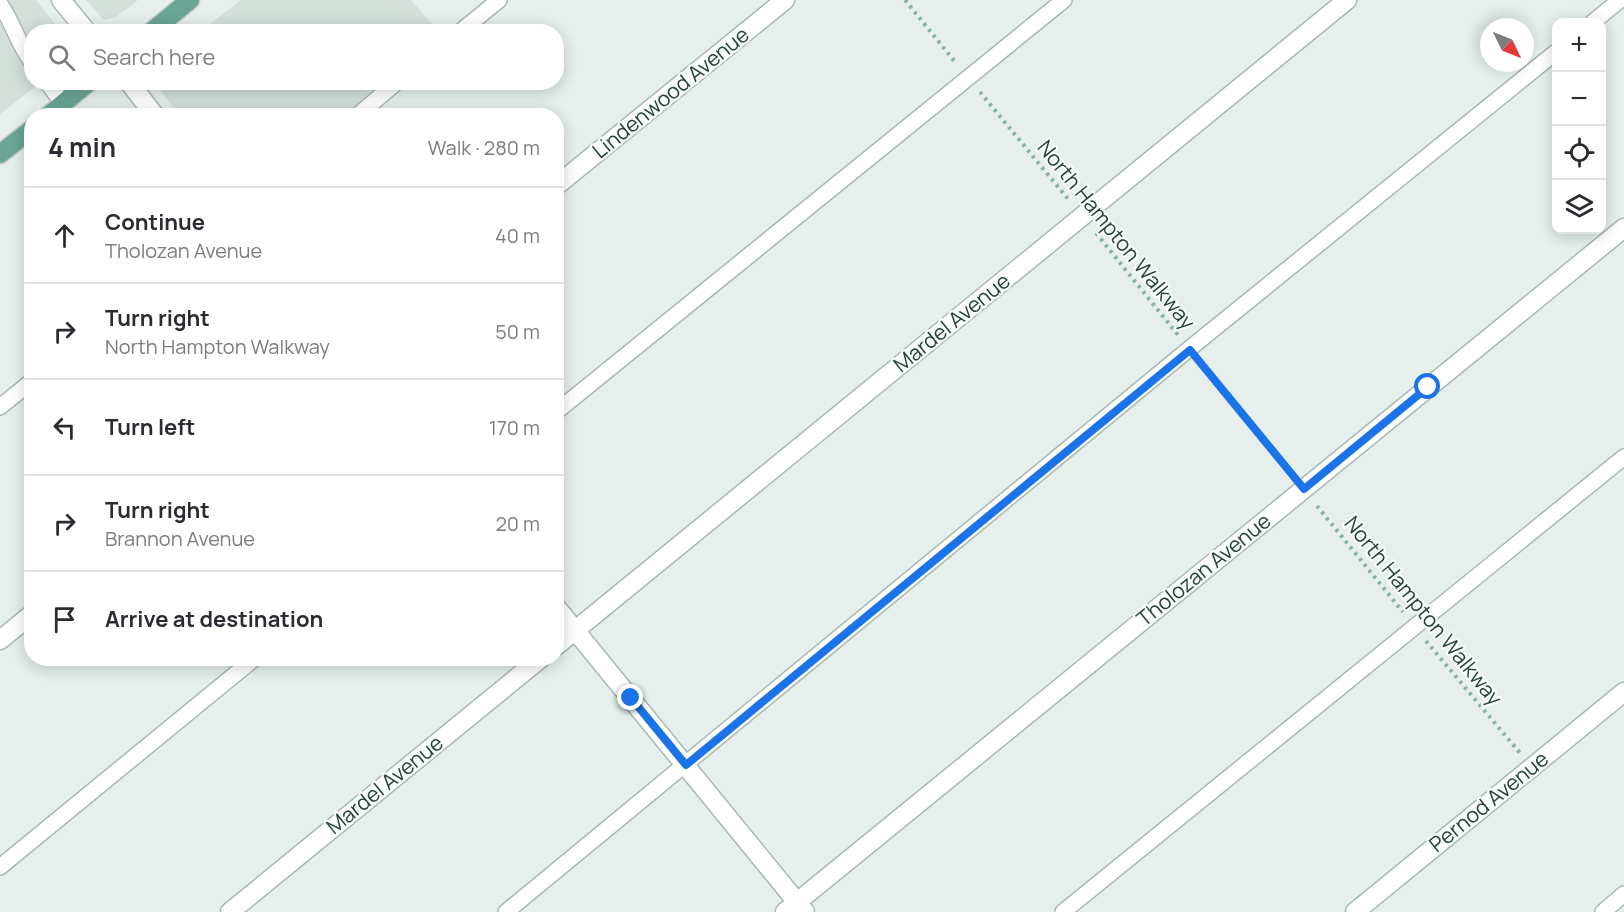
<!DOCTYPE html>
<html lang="en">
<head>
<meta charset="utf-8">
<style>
  :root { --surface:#fff; --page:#f7f7f7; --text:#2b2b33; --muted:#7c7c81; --line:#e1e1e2 }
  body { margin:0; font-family:Manrope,sans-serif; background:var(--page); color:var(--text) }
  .controls { position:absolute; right:18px; top:18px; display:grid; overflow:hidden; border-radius:12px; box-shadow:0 3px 15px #0003 }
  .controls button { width:54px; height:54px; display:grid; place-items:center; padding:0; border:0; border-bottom:2px solid var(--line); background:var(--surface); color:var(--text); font:30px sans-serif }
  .compass { position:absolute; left:1480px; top:18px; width:54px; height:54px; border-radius:50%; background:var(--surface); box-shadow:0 3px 15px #0003; rotate:133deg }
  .stop { position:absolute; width:18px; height:18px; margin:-14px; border:4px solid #1a73e8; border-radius:50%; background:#fff }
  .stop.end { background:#1a73e8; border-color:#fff; box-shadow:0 2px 6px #0008 }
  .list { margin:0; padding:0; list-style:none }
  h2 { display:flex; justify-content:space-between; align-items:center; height:78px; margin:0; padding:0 24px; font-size:26px }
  h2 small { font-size:20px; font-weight:400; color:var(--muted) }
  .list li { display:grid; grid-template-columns:39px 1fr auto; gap:18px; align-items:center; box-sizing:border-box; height:96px; padding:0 24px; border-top:2px solid var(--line) }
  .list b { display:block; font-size:22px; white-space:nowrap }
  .list p { margin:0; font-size:20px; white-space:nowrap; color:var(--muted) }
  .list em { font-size:20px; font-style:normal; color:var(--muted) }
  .icon { flex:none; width:33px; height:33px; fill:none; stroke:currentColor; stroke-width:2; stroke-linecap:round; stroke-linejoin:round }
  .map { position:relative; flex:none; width:1624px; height:912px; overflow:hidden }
  .search { position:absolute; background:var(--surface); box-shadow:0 3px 15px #0003; left:24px; top:24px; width:540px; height:66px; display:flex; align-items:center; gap:15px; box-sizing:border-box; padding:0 21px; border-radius:24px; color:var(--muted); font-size:22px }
  .panel { position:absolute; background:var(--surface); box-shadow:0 3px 15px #0003; left:24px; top:108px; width:540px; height:558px; border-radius:24px }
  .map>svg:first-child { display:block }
  .built { fill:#d4dfda }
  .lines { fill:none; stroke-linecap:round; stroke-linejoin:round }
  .lane-casing { stroke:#a8b8b2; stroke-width:18 }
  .street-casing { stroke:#a8b8b2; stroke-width:21 }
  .secondary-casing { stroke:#a4bbb3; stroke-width:21 }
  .primary-casing { stroke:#c2cac8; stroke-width:21 }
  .path { stroke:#86b3a5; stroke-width:4; stroke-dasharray:3 4.5; stroke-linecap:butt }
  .lane { stroke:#fff; stroke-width:15 }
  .street { stroke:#fff; stroke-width:18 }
  .secondary { stroke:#fff; stroke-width:18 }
  .primary { stroke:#6aa596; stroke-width:18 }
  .route { stroke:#1a73e8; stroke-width:8 }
  .labels { text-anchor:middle; stroke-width:4.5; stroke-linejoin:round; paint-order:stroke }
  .street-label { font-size:21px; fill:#24423a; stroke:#f7fbf9 }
</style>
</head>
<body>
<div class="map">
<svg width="1624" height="912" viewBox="0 0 1624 912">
  <rect width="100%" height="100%" fill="#e6efeb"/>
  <g class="built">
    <polygon points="0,0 36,0 61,31 32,32 32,82 40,83 0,114"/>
    <polygon points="86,0 138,0 116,17 104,20"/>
    <polygon points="241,0 411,0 438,31 201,31"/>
    <polygon points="155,83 386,83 345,116 179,115"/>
  </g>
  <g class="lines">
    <defs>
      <g id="lane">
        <path d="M0 4C13 22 18 45 32 62"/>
        <polyline points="1593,22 1620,0"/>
        <polyline points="460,32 499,0"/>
        <polyline points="47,82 63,104"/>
        <polyline points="357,116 397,82"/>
        <polyline points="0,407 32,381"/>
        <polyline points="556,412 1064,0"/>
        <polyline points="0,867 255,658"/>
        <polyline points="506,912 1189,349 1556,52"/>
        <polyline points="1063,912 1624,457"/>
        <polyline points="1603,912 1624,894"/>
      </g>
      <g id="street">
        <polyline points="61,0 87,32"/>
        <polyline points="129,82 155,116"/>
        <polyline points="556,186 785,0"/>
        <polyline points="556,607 805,912"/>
        <polyline points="0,640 32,614"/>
        <polyline points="556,646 1347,0"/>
        <polyline points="230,912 541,658"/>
        <polyline points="785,912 1624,228"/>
      </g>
      <polyline id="secondary" points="1355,912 1624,692"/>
      <g id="primary">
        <polyline points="151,32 190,0"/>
        <polyline points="48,116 89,82"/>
        <polyline points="0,154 32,129"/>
      </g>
    </defs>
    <use href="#lane" class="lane-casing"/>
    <use href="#street" class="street-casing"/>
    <use href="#secondary" class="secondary-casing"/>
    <use href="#primary" class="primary-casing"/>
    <g class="path">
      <polyline points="905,0 956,63"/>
      <polyline points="980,92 1068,199"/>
      <polyline points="1096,233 1178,335"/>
      <polyline points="1201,364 1292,474"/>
      <polyline points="1317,506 1403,612"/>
      <polyline points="1426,641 1520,753"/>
    </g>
    <use href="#lane" class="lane"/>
    <use href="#street" class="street"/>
    <use href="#secondary" class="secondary"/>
    <use href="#primary" class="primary"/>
  </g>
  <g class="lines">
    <polyline class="route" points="631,698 686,765 1190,350 1304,489 1428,387"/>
  </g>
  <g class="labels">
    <g class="street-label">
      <text transform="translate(671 93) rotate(-39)" y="7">Lindenwood Avenue</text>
      <text transform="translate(1116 235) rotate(51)" y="7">North Hampton Walkway</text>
      <text transform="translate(952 323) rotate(-39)" y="7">Mardel Avenue</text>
      <text transform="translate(1204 570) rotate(-39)" y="7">Tholozan Avenue</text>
      <text transform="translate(1423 611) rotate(51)" y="7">North Hampton Walkway</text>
      <text transform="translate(385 785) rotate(-39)" y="7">Mardel Avenue</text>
      <text transform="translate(1489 802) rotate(-39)" y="7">Pernod Avenue</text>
    </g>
  </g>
</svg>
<div class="controls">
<button>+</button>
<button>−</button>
<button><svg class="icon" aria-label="locate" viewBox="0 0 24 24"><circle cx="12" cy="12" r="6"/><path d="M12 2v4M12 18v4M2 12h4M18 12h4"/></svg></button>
<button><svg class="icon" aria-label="layers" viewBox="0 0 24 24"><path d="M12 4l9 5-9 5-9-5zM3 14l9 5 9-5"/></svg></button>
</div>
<svg class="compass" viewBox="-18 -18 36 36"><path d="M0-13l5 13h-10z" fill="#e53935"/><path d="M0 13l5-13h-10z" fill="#7c7c81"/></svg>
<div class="stop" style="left:1428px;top:387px"></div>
<div class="stop end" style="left:631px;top:698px"></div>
<div class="search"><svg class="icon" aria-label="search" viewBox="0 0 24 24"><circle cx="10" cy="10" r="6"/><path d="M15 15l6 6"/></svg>Search here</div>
<section class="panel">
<h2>4 min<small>Walk · 280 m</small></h2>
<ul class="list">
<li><svg class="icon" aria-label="ahead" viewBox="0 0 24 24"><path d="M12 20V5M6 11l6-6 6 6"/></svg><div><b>Continue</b><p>Tholozan Avenue</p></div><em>40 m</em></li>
<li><svg class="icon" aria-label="right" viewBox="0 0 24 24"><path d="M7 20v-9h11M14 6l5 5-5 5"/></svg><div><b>Turn right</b><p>North Hampton Walkway</p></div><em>50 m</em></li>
<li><svg class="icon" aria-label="left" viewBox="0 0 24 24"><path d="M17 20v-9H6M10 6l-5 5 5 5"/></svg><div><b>Turn left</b></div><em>170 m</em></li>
<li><svg class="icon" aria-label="right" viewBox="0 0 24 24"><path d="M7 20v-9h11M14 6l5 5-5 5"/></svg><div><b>Turn right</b><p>Brannon Avenue</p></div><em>20 m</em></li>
<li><svg class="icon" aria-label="arrive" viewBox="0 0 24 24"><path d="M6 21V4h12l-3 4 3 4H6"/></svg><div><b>Arrive at destination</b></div></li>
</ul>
</section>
</div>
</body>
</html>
